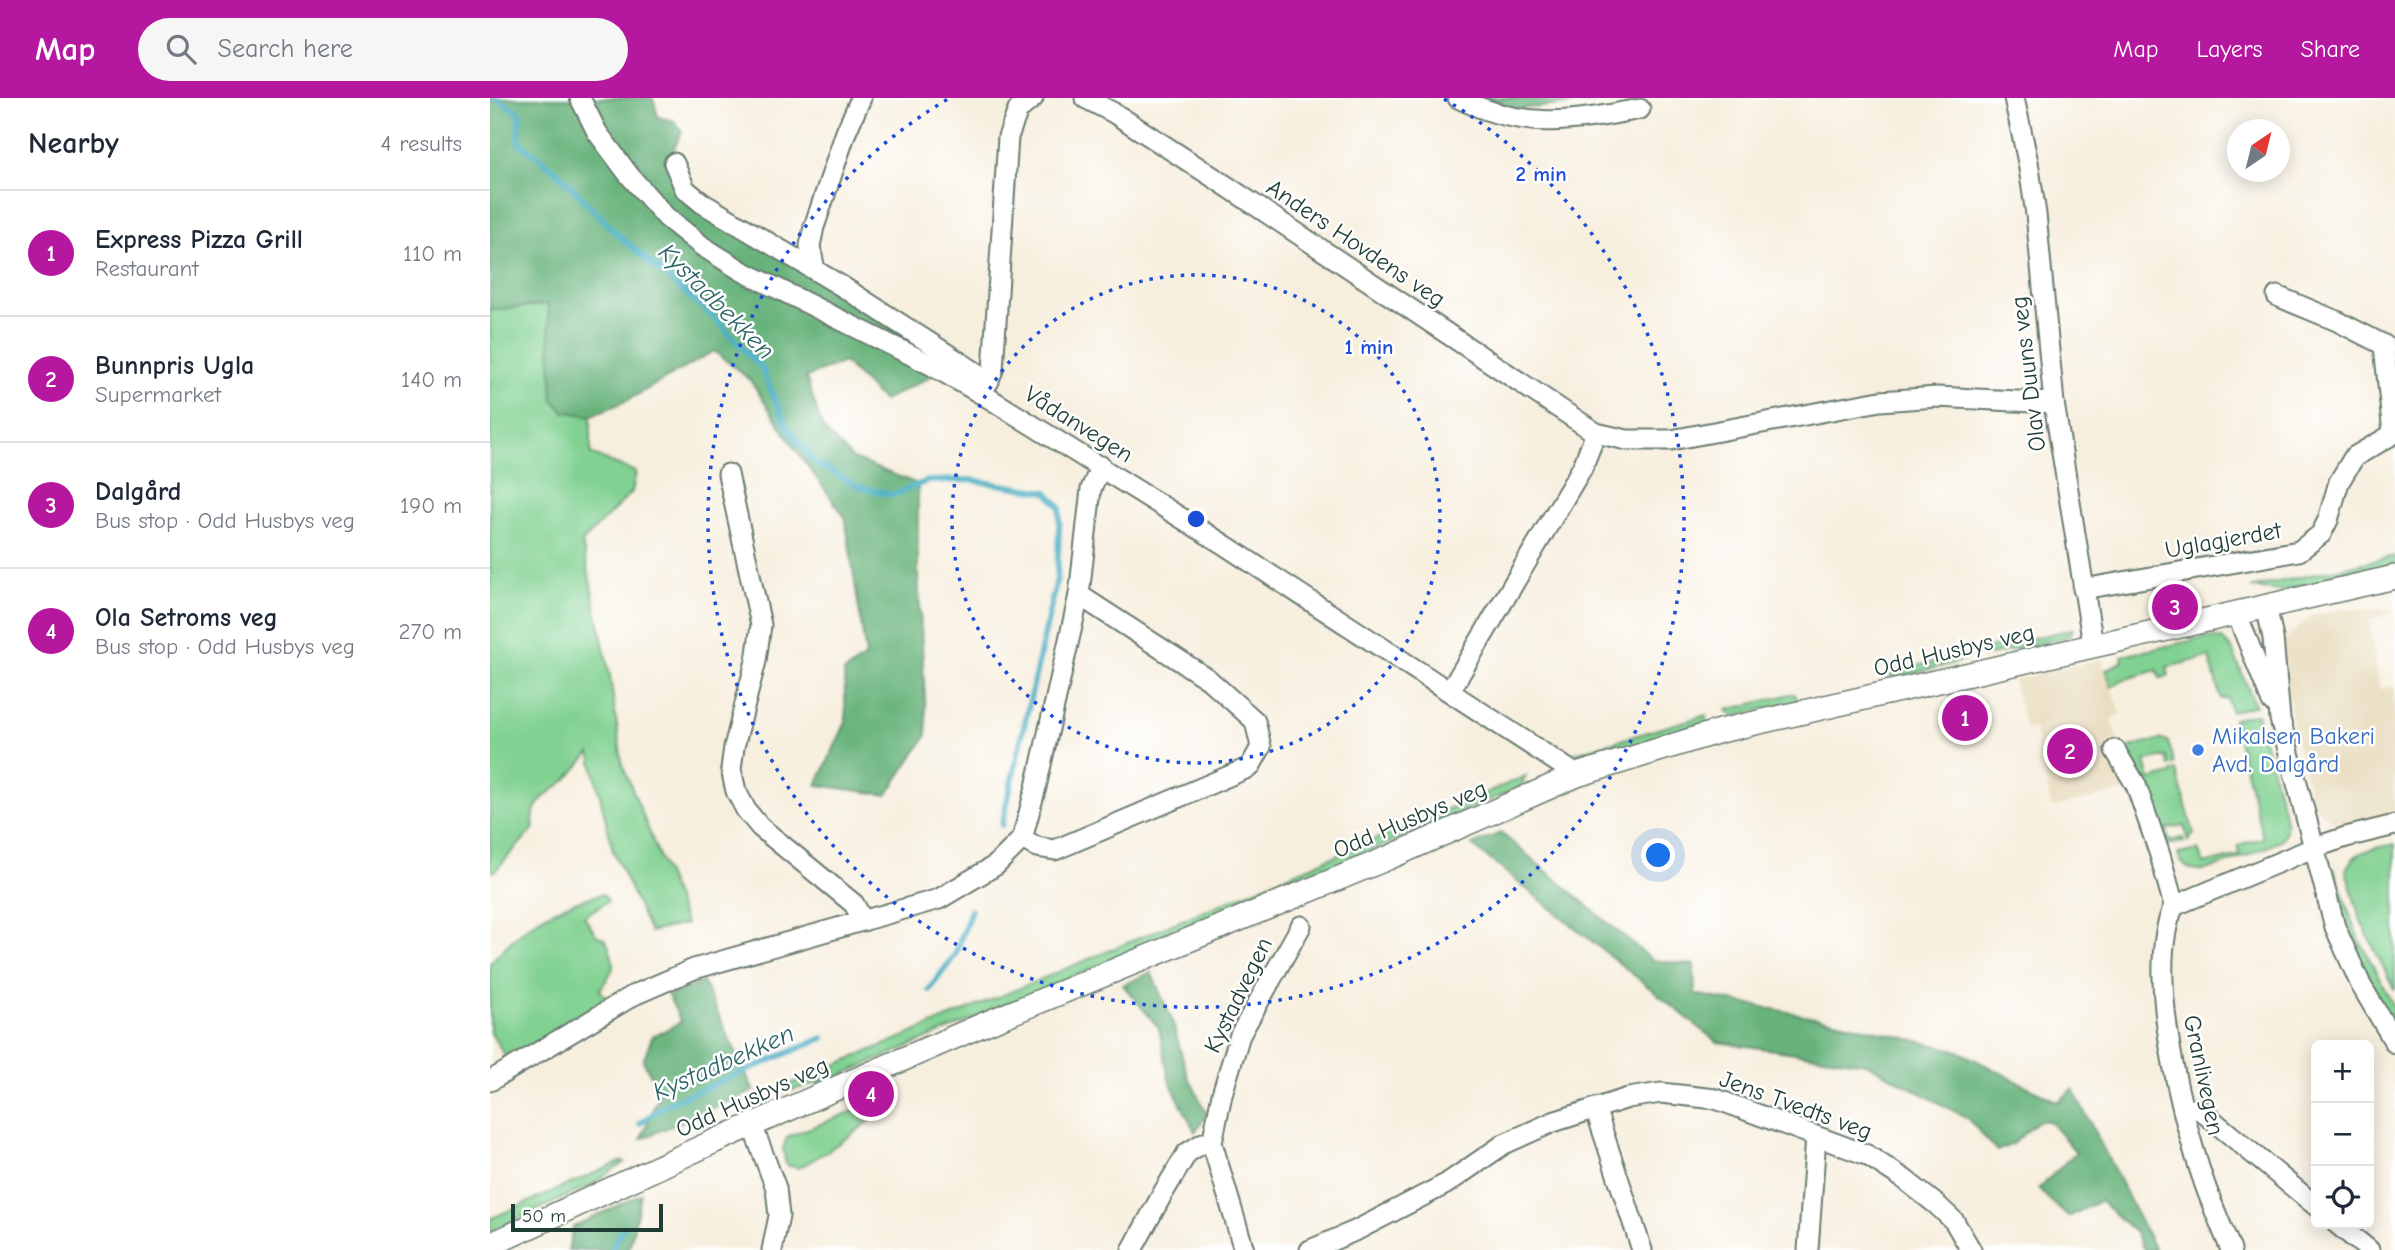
<!DOCTYPE html>
<html lang="en">
<head>
<meta charset="utf-8">
<style>
  :root { --surface:#fff; --page:#f6f6f7; --text:#1f2937; --muted:#747a83; --line:#e0e1e3; --accent:#b5179e }
  body { margin:0; font-family:"Comic Neue",sans-serif; background:var(--page); color:var(--text) }
  .controls { position:absolute; right:21px; bottom:21px; display:grid; overflow:hidden; border-radius:10px; box-shadow:0 4px 18px #0003 }
  .controls button { width:63px; height:63px; display:grid; place-items:center; padding:0; border:0; border-bottom:2px solid var(--line); background:var(--surface); color:var(--text); font:35px sans-serif }
  .compass { position:absolute; left:1737px; top:21px; width:63px; height:63px; border-radius:50%; background:var(--surface); box-shadow:0 4px 18px #0003; rotate:35deg }
  .scale { position:absolute; left:21px; bottom:18px; width:152px; box-sizing:border-box; padding-left:7px; border:4px solid #1f3d34; border-top:0; font-size:19px; line-height:24px; white-space:nowrap; color:#1f3d34; -webkit-text-stroke:5px #fff; paint-order:stroke }
  .you { position:absolute; left:1169px; top:758px; width:24px; height:24px; margin:-18px; border:5px solid #fff; border-radius:50%; background:#1a73e8; box-shadow:0 0 0 10px #1a73e833 }
  .badge { display:grid; place-items:center; width:46px; height:46px; border-radius:50%; background:var(--accent); color:#fff; font-size:23px; font-weight:700 }
  .pin { position:absolute; translate:-50% -50%; border:4px solid #fff; box-shadow:0 2px 7px #0006 }
  .list { margin:0; padding:0; list-style:none }
  h2 { display:flex; justify-content:space-between; align-items:center; height:91px; margin:0; padding:0 28px; font-size:30px }
  h2 small { font-size:23px; font-weight:400; color:var(--muted) }
  .list li { display:grid; grid-template-columns:46px 1fr auto; gap:21px; align-items:center; box-sizing:border-box; height:126px; padding:0 28px; border-top:2px solid var(--line) }
  .list b { display:block; font-size:26px; white-space:nowrap }
  .list p { margin:0; font-size:23px; white-space:nowrap; color:var(--muted) }
  .list em { font-size:23px; font-style:normal; color:var(--muted) }
  .icon { flex:none; width:38px; height:38px; fill:none; stroke:currentColor; stroke-width:2; stroke-linecap:round; stroke-linejoin:round }
  .map { position:relative; flex:none; width:1905px; height:1152px; overflow:hidden }
  header { display:flex; align-items:center; gap:42px; box-sizing:border-box; height:98px; padding:0 35px; background:var(--accent); color:#fff }
  header strong { font-size:33px }
  nav { display:flex; gap:38px; margin-inline-start:auto; font-size:24px }
  .search { width:490px; height:63px; background:var(--page); display:flex; align-items:center; gap:18px; box-sizing:border-box; padding:0 24px; border-radius:38px; color:var(--muted); font-size:26px }
  main { display:flex }
  aside { flex:1; background:var(--surface) }
  .map>svg:first-child { display:block }
  .built { fill:#e7daba }
  .green { fill:#81d192; stroke:#508763; stroke-width:2 }
  .forest { fill:#68b37c; stroke:#447858; stroke-width:2 }
  .lines { fill:none; stroke-linecap:round; stroke-linejoin:round }
  .stream { stroke:#43acc2; stroke-width:6 }
  .minor-casing { stroke:#6b7b70; stroke-width:23 }
  .tertiary-casing { stroke:#6b7b70; stroke-width:26 }
  .minor { stroke:#fff; stroke-width:19 }
  .tertiary { stroke:#fff; stroke-width:23 }
  .ring { fill:none; stroke:#1d4ed8; stroke-width:3.5; stroke-dasharray:3.5 7 }
  .shop-dot { fill:#3f7fe0; stroke:#fff; stroke-width:2.5 }
  .labels { text-anchor:middle; stroke-width:5; stroke-linejoin:round; paint-order:stroke }
  .street-label { font-size:24px; fill:#1f3d34; stroke:#fff }
  .shop-label { font-size:24px; fill:#366cbe; stroke:#fff; text-anchor:start }
  .water-label { font-size:26px; font-style:italic; fill:#2c6466; stroke:#fff }
  .centre { fill:#1d4ed8; stroke:#fff; stroke-width:3.5 }
  .ring-label { font-size:21px; text-anchor:middle; font-weight:bold; fill:#1d4ed8; stroke:#fff; stroke-width:5; stroke-linejoin:round; paint-order:stroke }
</style>
</head>
<body>
<header>
<strong>Map</strong>
<div class="search"><svg class="icon" aria-label="search" viewBox="0 0 24 24"><circle cx="10" cy="10" r="6"/><path d="M15 15l6 6"/></svg>Search here</div>
<nav><a>Map</a><a>Layers</a><a>Share</a></nav>
</header>
<main>
<aside>
<h2>Nearby<small>4 results</small></h2>
<ul class="list">
<li><span class="badge">1</span><div><b>Express Pizza Grill</b><p>Restaurant</p></div><em>110 m</em></li>
<li><span class="badge">2</span><div><b>Bunnpris Ugla</b><p>Supermarket</p></div><em>140 m</em></li>
<li><span class="badge">3</span><div><b>Dalgård</b><p>Bus stop · Odd Husbys veg</p></div><em>190 m</em></li>
<li><span class="badge">4</span><div><b>Ola Setroms veg</b><p>Bus stop · Odd Husbys veg</p></div><em>270 m</em></li>
</ul>
</aside>
<div class="map">
<svg width="1905" height="1152" viewBox="0 0 1905 1152">
  <rect width="100%" height="100%" fill="#fff"/>
  <filter id="ink" filterUnits="userSpaceOnUse"><feTurbulence type="fractalNoise" baseFrequency=".0143" numOctaves="2"/><feDisplacementMap in="SourceGraphic" scale="14" xChannelSelector="R" yChannelSelector="G"/><feConvolveMatrix kernelMatrix="1 2 1 2 8 2 1 2 1" color-interpolation-filters="sRGB"/></filter>
  <filter id="wash" filterUnits="userSpaceOnUse"><feTurbulence type="fractalNoise" baseFrequency=".00686" numOctaves="4" result="noise"/><feDisplacementMap in="SourceGraphic" scale="28" xChannelSelector="R" yChannelSelector="G"/><feGaussianBlur stdDeviation="1.57" result="paint"/><feColorMatrix in="noise" values="0 0 0 0 0 0 0 0 0 0 0 0 0 0 0 0 0 1.4 0 .05"/><feComposite in="paint" operator="in"/></filter>
  <g filter="url(#wash)">
    <rect width="100%" height="100%" fill="#f7efde"/>
    <g class="built">
      <polygon points="1852,511 1905,512 1879,523 1890,591 1905,588 1905,716 1857,726 1846,724 1835,718 1825,709 1821,699 1805,640 1789,548 1821,518"/>
      <polygon points="1611,561 1631,616 1622,620 1628,641 1653,689 1562,710 1544,630 1535,631 1523,582"/>
    </g>
    <g class="green">
      <path d="M58 206 63 301 73 313 101 318V356L146 374 142 394 92 444 120 578 132 665 196 826 160 834 123 753 100 655C92 663 85 673 77 681 60 696 39 702 44 730L4 774 0 771V212Z"/>
      <polygon points="1905,458 1905,468 1792,493 1761,490"/>
      <polygon points="1583,531 1580,538 1501,557 1493,554 1494,551"/>
      <polygon points="1718,539 1732,541 1742,551 1765,607 1741,614 1737,600 1731,601 1719,559 1677,569 1679,578 1670,580 1667,572 1632,582 1622,589 1616,572 1633,563 1632,558"/>
      <polygon points="1474,557 1476,560 1466,565 1406,579 1400,578 1400,574"/>
      <polygon points="1301,596 1305,596 1308,602 1246,618 1241,617 1237,612"/>
      <path d="M1767 616 1796 722C1797 729 1796 737 1790 742 1781 749 1718 774 1708 773 1697 772 1691 766 1688 756L1708 752 1714 766 1750 757 1748 747 1773 740 1743 621Z"/>
      <path d="M1216 617 1217 621 1214 625C1189 632 1106 663 1086 655Z"/>
      <polygon points="1672,641 1678,643 1685,666 1679,668 1677,659 1655,663 1660,682 1682,676 1682,673 1686,672 1704,736 1698,743 1694,727 1677,731 1679,743 1693,740 1694,744 1676,747 1638,652 1641,649"/>
      <polygon points="1036,678 1031,689 347,979 296,994 298,987"/>
      <path d="M1905 746V893L1870 821 1856 772C1864 751 1887 750 1905 746Z"/>
      <polygon points="1844,771 1867,837 1905,911 1905,929 1885,896 1855,835 1839,777 1841,772"/>
      <path d="M113 796 118 803 94 818 106 837 116 842C128 872 125 867 110 892L117 901 18 962 0 934V865C34 827 62 807 113 796Z"/>
      <path d="M394 1001H399C395 1018 326 1061 308 1070L296 1067 293 1051 297 1039Z"/>
      <polygon points="132,1063 135,1064 97,1089 0,1134 0,1121"/>
    </g>
    <g class="forest">
      <polygon points="0,0 163,0 168,19 184,23 192,33 181,57 197,103 458,262 440,279 393,303 354,264 316,279 333,331 363,361 428,386 428,474 437,637 397,697 327,687 356,624 354,574 376,558 355,419 306,352 260,282 224,253 138,302 101,318 73,313 63,301 58,206 0,212"/>
      <polygon points="992,0 1112,0 1103,4 1019,12"/>
      <polygon points="1011,735 1162,862 1204,867 1205,896 1345,923 1466,952 1568,1004 1583,991 1665,1152 1654,1152 1646,1135 1610,1103 1578,1119 1548,1091 1586,1054 1559,1023 1548,1023 1523,1046 1507,1053 1477,1020 1376,965 1227,944 982,747"/>
      <polygon points="661,874 682,922 697,976 717,1016 705,1034 679,982 669,930 633,887"/>
      <polygon points="213,884 264,993 151,1041 170,994 153,963 162,939 191,924 178,897"/>
      <polygon points="151,1096 139,1152 78,1152 83,1129"/>
    </g>
    <g class="lines">
      <g class="stream">
        <polyline points="5,0 30,15 28,44 66,73 128,137 223,219 271,269 297,329 323,363 369,389 403,397 437,383 481,382 557,394 570,409 567,480 512,727"/>
        <polyline points="439,892 465,857 481,812"/>
        <polyline points="150,1025 177,1006 333,940"/>
        <polyline points="122,1152 133,1129"/>
      </g>
    </g>
  </g>
  <g filter="url(#ink)">
    <g class="lines">
      <defs>
        <g id="minor">
          <polyline points="90,0 107,34 139,77 176,119 212,148 252,173 441,267 502,302 733,446 1087,677"/>
          <polyline points="595,0 624,15 729,83 1106,335 1137,342 1181,342 1390,303 1447,299 1564,305"/>
          <path d="M968 0C1034 33 1081 24 1150 11"/>
          <polyline points="1524,0 1538,64 1546,116 1564,305 1603,547"/>
          <polyline points="184,65 195,91 212,105 353,189 499,283"/>
          <polyline points="325,172 320,148 324,129 356,34 371,0"/>
          <polyline points="1787,198 1847,223 1894,247 1903,336"/>
          <polyline points="494,292 503,272 518,39 528,12 543,0"/>
          <polyline points="238,376 271,527 266,563 244,649 241,671 246,693 256,712 270,729 364,806 373,823"/>
          <polyline points="1593,491 1809,453 1831,436 1838,422 1849,384 1864,359 1905,335"/>
          <polyline points="1776,507 1783,540 1790,621 1845,829 1871,887 1905,945"/>
          <polyline points="1746,514 1782,604"/>
          <polyline points="960,593 1092,370 1106,335"/>
          <polyline points="1625,652 1646,687 1670,757 1684,808"/>
          <polyline points="532,741 547,749 565,752 760,669 771,649 765,623 718,581 589,497"/>
          <polyline points="0,983 144,897 204,871 449,801 506,767 532,741 546,689 589,497 601,391 611,368"/>
          <polyline points="1105,1010 1152,1152"/>
          <polyline points="1694,1011 1709,1011 1826,1108"/>
          <polyline points="262,1027 286,1090 289,1118 282,1152"/>
          <polyline points="1847,1126 1879,1152"/>
          <polyline points="642,1152 673,1095 697,1055 713,1045 722,1045"/>
          <polyline points="754,1152 722,1045 732,996 750,937 811,828"/>
          <polyline points="820,1152 867,1132 956,1086 1014,1046 1063,1024 1138,1000 1171,995 1226,1001 1377,1057 1414,1081 1447,1107 1464,1123 1481,1152"/>
          <polyline points="1318,1152 1326,1038"/>
          <path d="M1741 1152C1732 1130 1723 1109 1715 1087 1692 1022 1654 871 1684 808L1823 750 1856 739 1905 727"/>
        </g>
        <polyline id="tertiary" points="0,1147 225,1043 492,927 898,760 1087,677 1230,633 1905,479"/>
      </defs>
      <use href="#minor" class="minor-casing"/>
      <use href="#tertiary" class="tertiary-casing"/>
      <use href="#minor" class="minor"/>
      <use href="#tertiary" class="tertiary"/>
    </g>
  </g>
  <g class="ring">
    <circle cx="706" cy="421" r="244"/>
    <path d="M954 1A488 488 0 1 1 458 1"/>
  </g>
  <circle class="shop-dot" cx="1708" cy="652" r="7"/>
  <g class="labels">
    <g class="street-label">
      <text transform="translate(866 145) rotate(34)" y="8">Anders Hovdens veg</text>
      <text transform="translate(1538 276) rotate(-97)" y="8">Olav Duuns veg</text>
      <text transform="translate(589 326) rotate(32)" y="8">Vådanvegen</text>
      <text transform="translate(1733 442) rotate(-10)" y="8">Uglagjerdet</text>
      <text transform="translate(1464 552) rotate(-13)" y="8">Odd Husbys veg</text>
      <text transform="translate(920 721) rotate(-23)" y="8">Odd Husbys veg</text>
      <text transform="translate(748 897) rotate(-64)" y="8">Kystadvegen</text>
      <text transform="translate(1714 977) rotate(78)" y="8">Granlivegen</text>
      <text transform="translate(262 999) rotate(-24)" y="8">Odd Husbys veg</text>
      <text transform="translate(1306 1007) rotate(20)" y="8">Jens Tvedts veg</text>
    </g>
    <g class="shop-label">
      <text x="1722" y="646">Mikalsen Bakeri<tspan x="1722" dy="28">Avd. Dalgård</tspan></text>
    </g>
    <g class="water-label">
      <text transform="translate(227 203) rotate(45)" y="9">Kystadbekken</text>
      <text transform="translate(233 964) rotate(-24)" y="9">Kystadbekken</text>
    </g>
  </g>
  <circle cx="706" cy="421" r="10" class="centre"/>
  <g class="ring-label">
    <text x="1051" y="83">2 min</text>
    <text x="879" y="256">1 min</text>
  </g>
</svg>
<div class="controls">
<button>+</button>
<button>−</button>
<button><svg class="icon" aria-label="locate" viewBox="0 0 24 24"><circle cx="12" cy="12" r="6"/><path d="M12 2v4M12 18v4M2 12h4M18 12h4"/></svg></button>
</div>
<svg class="compass" viewBox="-18 -18 36 36"><path d="M0-13l5 13h-10z" fill="#e53935"/><path d="M0 13l5-13h-10z" fill="#747a83"/></svg>
<div class="scale">50 m</div>
<div class="you"></div>
<div class="pin badge" style="left:1475px;top:620px">1</div>
<div class="pin badge" style="left:1580px;top:653px">2</div>
<div class="pin badge" style="left:1685px;top:509px">3</div>
<div class="pin badge" style="left:381px;top:996px">4</div>
</div>
</main>
</body>
</html>
